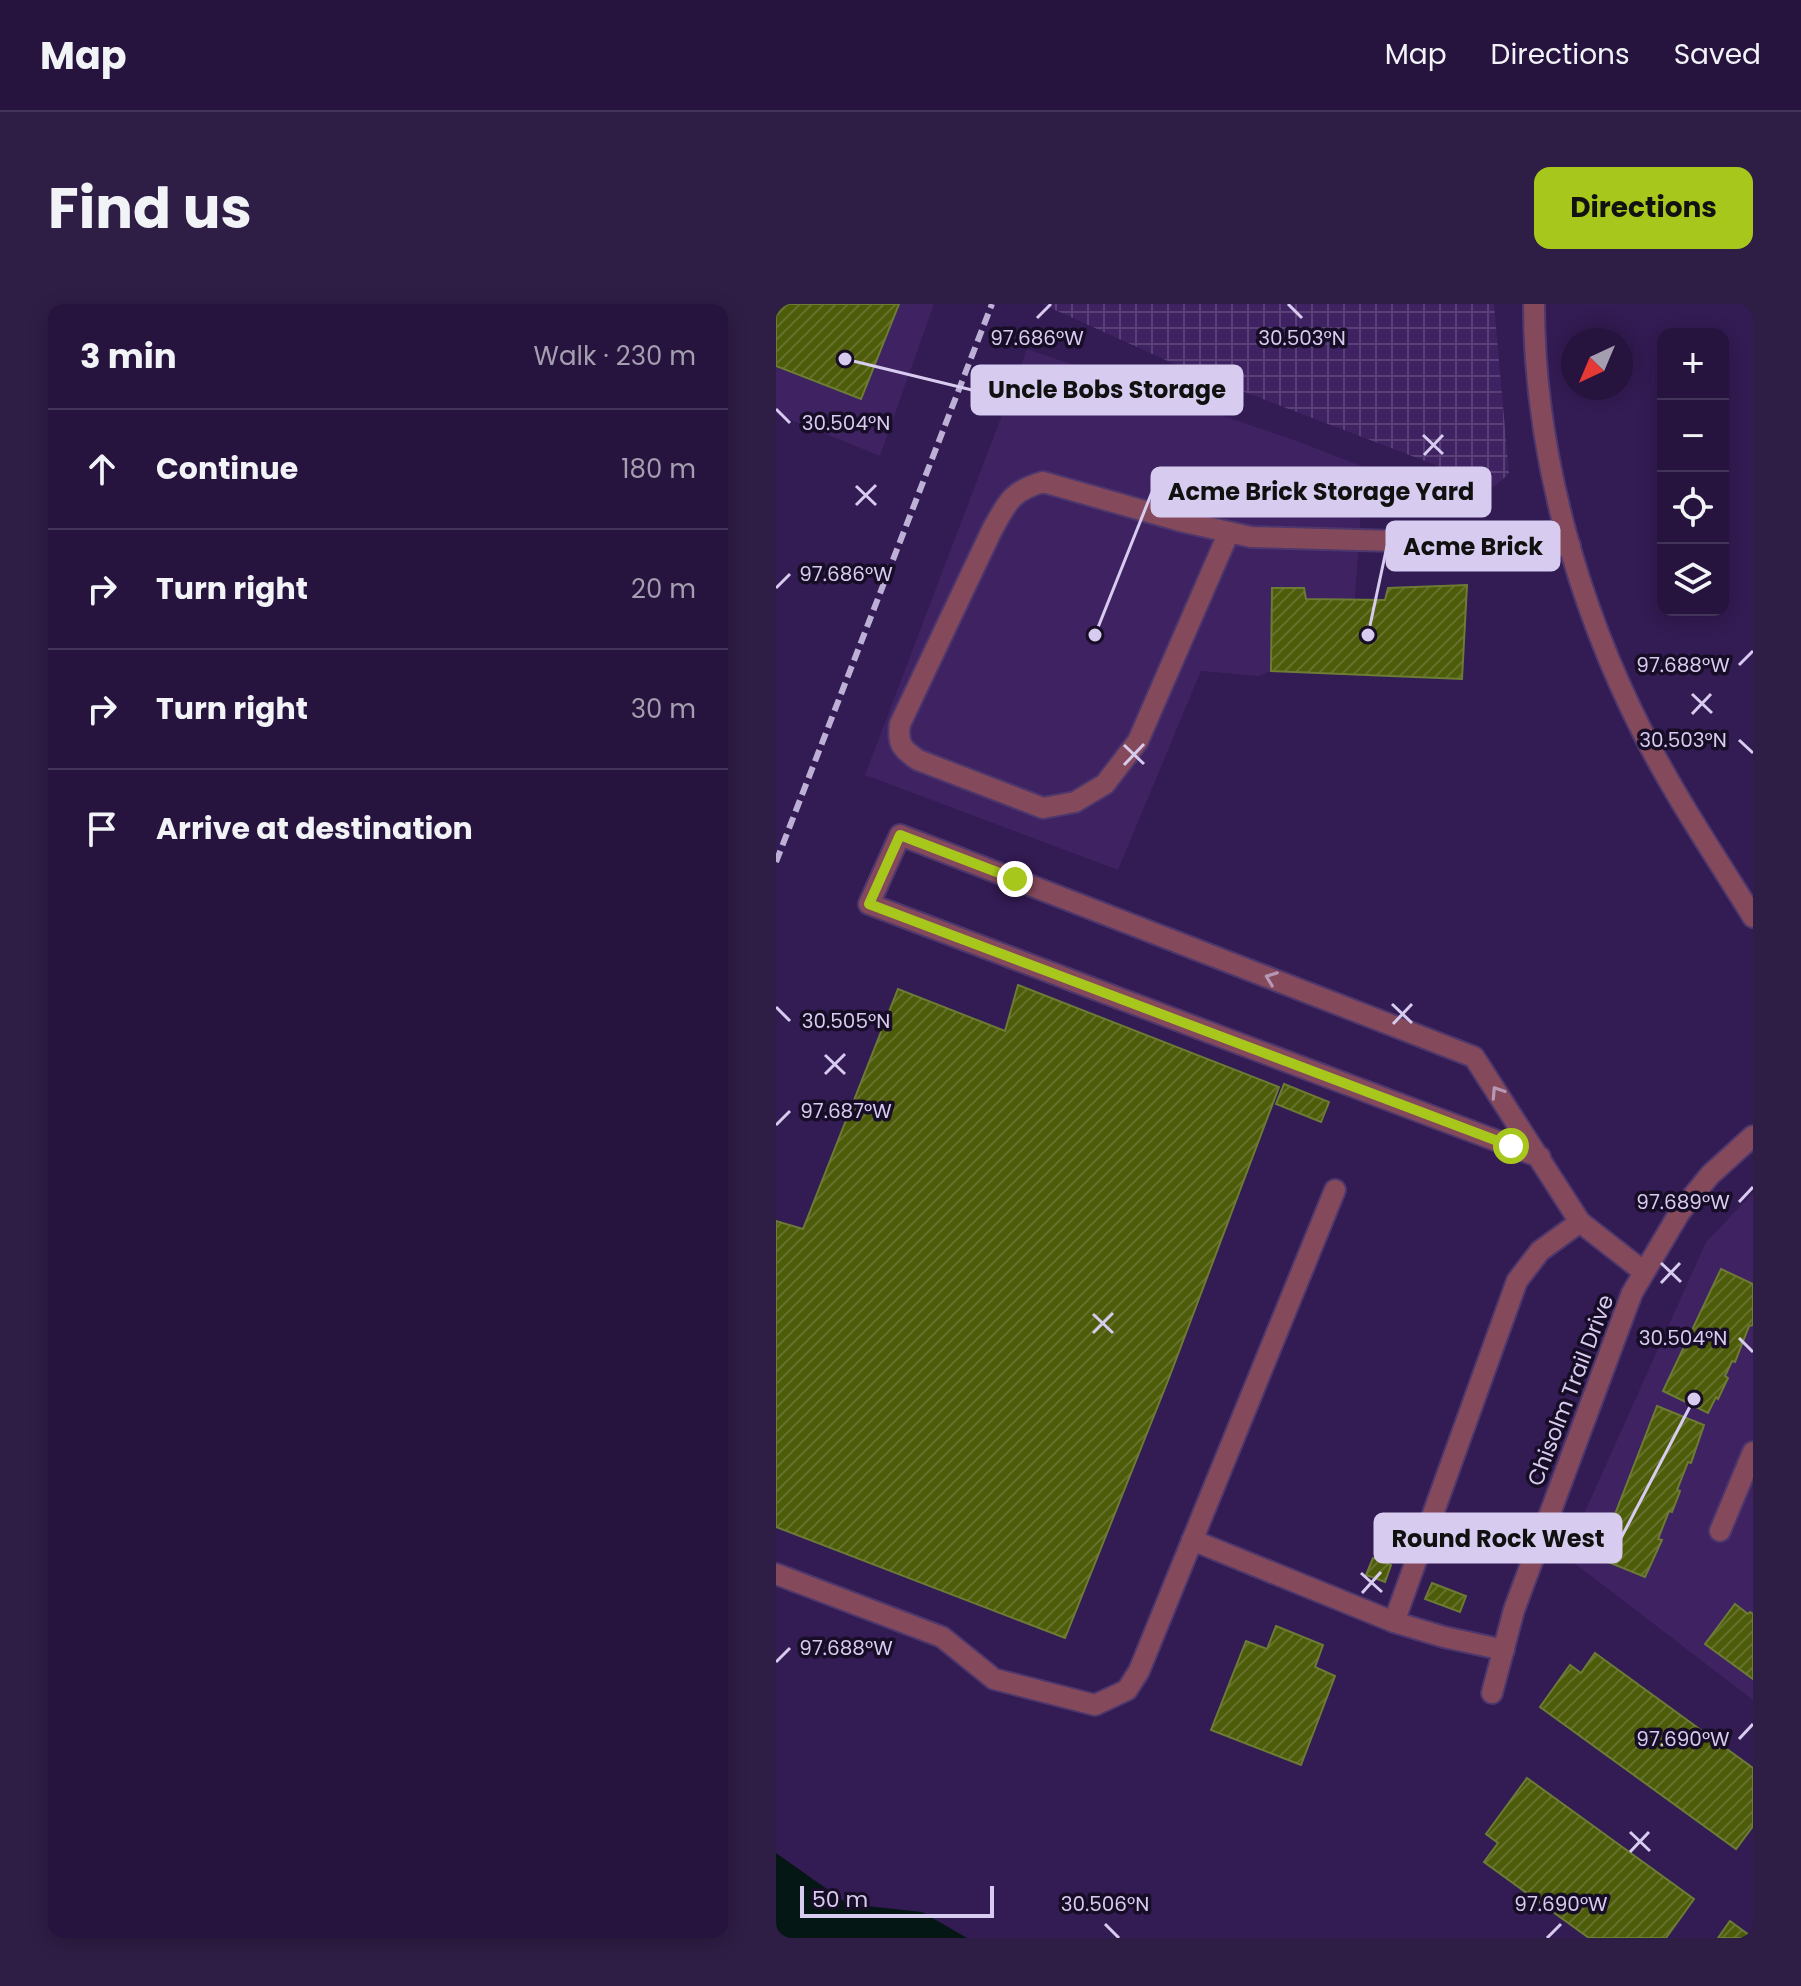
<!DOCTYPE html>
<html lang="en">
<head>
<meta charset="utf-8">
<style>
  :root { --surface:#26143e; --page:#2e1d45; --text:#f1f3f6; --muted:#a49eb0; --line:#423358; --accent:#a8c71c }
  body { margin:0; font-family:Poppins,sans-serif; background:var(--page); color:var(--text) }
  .controls { position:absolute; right:24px; top:24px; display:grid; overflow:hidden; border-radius:16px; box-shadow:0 4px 20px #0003 }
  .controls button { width:72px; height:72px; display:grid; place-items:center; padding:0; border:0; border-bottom:2px solid var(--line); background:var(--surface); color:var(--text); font:40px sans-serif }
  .compass { position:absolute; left:785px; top:24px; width:72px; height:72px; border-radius:50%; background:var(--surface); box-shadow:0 4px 20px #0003; rotate:224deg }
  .scale { position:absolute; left:24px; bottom:20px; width:194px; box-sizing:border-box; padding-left:8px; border:4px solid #d7ccef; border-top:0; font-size:22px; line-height:28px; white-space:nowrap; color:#d7ccef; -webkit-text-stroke:6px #170d26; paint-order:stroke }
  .stop { position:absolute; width:24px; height:24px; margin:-18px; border:6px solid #a8c71c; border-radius:50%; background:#fff }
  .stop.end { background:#a8c71c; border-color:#fff; box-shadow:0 2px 8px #0008 }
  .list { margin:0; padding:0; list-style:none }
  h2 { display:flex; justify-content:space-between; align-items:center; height:104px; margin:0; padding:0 32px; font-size:34px }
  h2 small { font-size:26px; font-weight:400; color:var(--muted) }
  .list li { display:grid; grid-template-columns:52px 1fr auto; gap:24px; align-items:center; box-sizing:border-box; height:120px; padding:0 32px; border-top:2px solid var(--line) }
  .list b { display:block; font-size:30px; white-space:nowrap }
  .list em { font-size:26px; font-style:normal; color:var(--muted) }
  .icon { flex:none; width:44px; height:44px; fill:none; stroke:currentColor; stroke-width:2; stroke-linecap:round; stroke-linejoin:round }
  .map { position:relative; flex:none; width:977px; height:1634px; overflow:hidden; border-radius:16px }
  header { display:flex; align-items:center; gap:48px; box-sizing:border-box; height:112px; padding:0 40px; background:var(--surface); border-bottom:2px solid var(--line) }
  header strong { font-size:38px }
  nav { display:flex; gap:44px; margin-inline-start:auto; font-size:28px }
  .intro { display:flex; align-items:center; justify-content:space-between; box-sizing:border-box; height:192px; padding:0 48px }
  h1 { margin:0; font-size:56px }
  .button { padding:20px 36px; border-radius:16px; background:var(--accent); color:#111; font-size:28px; font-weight:700 }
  main { display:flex; gap:48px; padding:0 48px }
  aside { flex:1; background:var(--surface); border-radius:16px; box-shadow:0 4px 20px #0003 }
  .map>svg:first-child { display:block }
  .built { fill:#3e2261 }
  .industrial { fill:url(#industrial-grid) }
  .water { fill:#051714 }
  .building { fill:url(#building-hatch); stroke:#6c7c35; stroke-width:2 }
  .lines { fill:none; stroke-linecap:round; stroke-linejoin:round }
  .minor-casing { stroke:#4d376c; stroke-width:24 }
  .minor { stroke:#85495c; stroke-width:20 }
  .rail { stroke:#bdb0d7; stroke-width:6; stroke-dasharray:12 6; stroke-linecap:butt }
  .oneway { stroke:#b698b4 }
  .route { stroke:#a8c71c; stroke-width:10 }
  .ticks { fill:none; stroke:#d7ccef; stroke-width:3 }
  .labels { text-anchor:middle; stroke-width:7; stroke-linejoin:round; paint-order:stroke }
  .street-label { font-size:22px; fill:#d7ccef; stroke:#170d26 }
  .ticks-label { font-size:20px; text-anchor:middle; fill:#d7ccef; stroke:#170d26; stroke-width:7; stroke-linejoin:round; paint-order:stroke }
  .leader { fill:none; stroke:#d7ccef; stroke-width:3 }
  .callout-dot { fill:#d7ccef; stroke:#170d26; stroke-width:3 }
  .callout { fill:#d7ccef; stroke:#d7ccef; stroke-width:3 }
  .callout-label { font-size:24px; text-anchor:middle; font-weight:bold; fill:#111 }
</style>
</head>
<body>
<header>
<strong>Map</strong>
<nav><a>Map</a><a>Directions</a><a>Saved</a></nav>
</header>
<div class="intro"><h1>Find us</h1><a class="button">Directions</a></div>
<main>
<aside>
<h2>3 min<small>Walk · 230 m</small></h2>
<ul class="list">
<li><svg class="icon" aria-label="ahead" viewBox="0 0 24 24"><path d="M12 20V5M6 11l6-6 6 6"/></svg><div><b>Continue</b></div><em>180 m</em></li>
<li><svg class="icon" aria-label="right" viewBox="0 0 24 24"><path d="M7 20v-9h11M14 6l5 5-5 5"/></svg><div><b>Turn right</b></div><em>20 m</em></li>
<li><svg class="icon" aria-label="right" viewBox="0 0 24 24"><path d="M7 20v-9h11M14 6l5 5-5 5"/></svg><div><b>Turn right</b></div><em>30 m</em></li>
<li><svg class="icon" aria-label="arrive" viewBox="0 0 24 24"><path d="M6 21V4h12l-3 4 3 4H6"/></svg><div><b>Arrive at destination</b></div></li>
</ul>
</aside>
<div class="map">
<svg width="977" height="1634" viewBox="0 0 977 1634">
  <defs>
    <pattern id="industrial-grid" width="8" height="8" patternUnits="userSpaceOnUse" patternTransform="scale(2)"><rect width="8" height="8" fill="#3e2261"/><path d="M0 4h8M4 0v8" fill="none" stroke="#594178"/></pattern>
    <pattern id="building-hatch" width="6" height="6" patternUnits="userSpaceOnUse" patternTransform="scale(2)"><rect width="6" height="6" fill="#4d5c09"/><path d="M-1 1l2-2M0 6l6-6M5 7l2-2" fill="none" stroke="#66722d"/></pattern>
  </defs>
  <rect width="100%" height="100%" fill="#331b53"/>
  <g class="built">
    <polygon points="0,0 158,0 104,152 0,110"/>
    <polygon points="251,45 521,137 588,163 579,295 530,295 496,285 495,367 483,372 425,367 342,566 89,471"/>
    <polygon points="977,889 977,1396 789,1252 930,938"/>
  </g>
  <polygon class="industrial" points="266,0 718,0 733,170 717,183 416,68"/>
  <polygon class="water" points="0,1549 72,1600 146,1608 191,1634 0,1634"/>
  <g class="building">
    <polygon points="0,0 123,0 85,95 0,62"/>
    <polygon points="691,281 686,375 495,367 496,284 528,284 530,295 609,296 612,284"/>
    <polygon points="242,681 503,783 393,1074 289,1334 0,1223 0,917 27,925 122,685 229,727"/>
    <polygon points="508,780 553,798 545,818 500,800"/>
    <polygon points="945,965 977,980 977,1021 973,1022 959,1058 956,1057 949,1072 952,1074 942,1095 940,1093 932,1109 887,1087"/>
    <polygon points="881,1102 928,1121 915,1159 912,1158 901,1186 904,1187 896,1208 893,1207 882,1235 886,1236 869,1273 822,1254"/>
    <polygon points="597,1254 615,1261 609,1278 590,1271"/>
    <polygon points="656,1279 690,1292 684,1308 649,1295"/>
    <polygon points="959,1300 972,1310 974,1308 977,1310 977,1375 929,1340"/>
    <polygon points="500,1322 547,1341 539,1363 559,1372 525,1461 435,1426 470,1337 491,1345"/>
    <polygon points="819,1349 977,1464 977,1522 960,1545 764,1403 794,1361 805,1369"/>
    <polygon points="751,1474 918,1595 890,1634 813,1634 708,1558 722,1539 710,1530"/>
    <polygon points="954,1617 977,1634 942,1634"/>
  </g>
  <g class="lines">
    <defs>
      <g id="minor">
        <path d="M758 0C758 147 801 300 868 431 900 494 940 553 977 613"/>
        <path d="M453 228 362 437 329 480 299 498 267 504 142 456C126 445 121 440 124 420L216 226C231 199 235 187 267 178L404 217 475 233 794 242"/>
        <polyline points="804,918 868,968"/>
        <polyline points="944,1227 977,1148"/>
        <polyline points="416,1236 618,1318"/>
        <polyline points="0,1270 166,1333 218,1375 319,1401 351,1386 363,1367 559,886"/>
        <polyline points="728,1346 668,1333 618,1318 741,977 764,947 804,918 698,753 124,531 93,600 764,853"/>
        <polyline points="716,1389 738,1306 856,989 904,908 934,871 977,832"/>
      </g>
    </defs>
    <use href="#minor" class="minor-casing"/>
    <use href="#minor" class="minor"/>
    <polyline class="rail" points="0,558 216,0"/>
  </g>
  <defs><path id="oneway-chevron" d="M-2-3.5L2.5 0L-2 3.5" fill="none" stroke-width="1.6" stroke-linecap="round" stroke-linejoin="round" transform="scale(2)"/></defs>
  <g class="oneway">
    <use href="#oneway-chevron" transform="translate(495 674) rotate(-159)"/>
    <use href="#oneway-chevron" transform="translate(721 788) rotate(-123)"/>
  </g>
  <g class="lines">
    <polyline class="route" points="239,575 124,531 93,600 735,842"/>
  </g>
  <path class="ticks" d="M512 0 526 14M261 14 275 0M0 105 14 119M647 131 667 150M648 151 667 131M80 182 100 201M80 201 100 181M0 284 14 270M963 361 977 347M916 390 936 409M916 410 935 390M963 436 977 449M348 441 368 460M348 461 368 440M616 700 636 719M0 703 14 717M617 720 636 700M49 751 69 770M49 770 69 750M0 821 14 807M963 898 977 883M885 959 905 978M885 979 904 959M317 1010 337 1029M317 1029 337 1009M963 1034 977 1048M585 1269 606 1288M586 1289 605 1268M0 1358 14 1344M963 1435 977 1420M854 1528 874 1547M854 1548 873 1528M329 1620 343 1634M771 1634 785 1620"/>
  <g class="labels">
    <g class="street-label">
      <text transform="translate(794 1086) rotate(-69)" y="8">Chisolm Trail Drive</text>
    </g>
  </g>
  <g class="ticks-label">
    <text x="526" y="41">30.503°N</text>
    <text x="261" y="41">97.686°W</text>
    <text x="70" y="126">30.504°N</text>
    <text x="70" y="277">97.686°W</text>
    <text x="907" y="368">97.688°W</text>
    <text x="907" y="443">30.503°N</text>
    <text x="70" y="724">30.505°N</text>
    <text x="70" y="814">97.687°W</text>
    <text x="907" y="905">97.689°W</text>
    <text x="907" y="1041">30.504°N</text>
    <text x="70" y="1351">97.688°W</text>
    <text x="907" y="1442">97.690°W</text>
    <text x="785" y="1607">97.690°W</text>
    <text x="329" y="1607">30.506°N</text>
  </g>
  <path class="leader" d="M69 55L196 86M319 331L376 188M592 331L611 242M918 1095L845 1234"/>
  <g class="callout-dot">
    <circle cx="69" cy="55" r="8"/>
    <circle cx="319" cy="331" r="8"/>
    <circle cx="592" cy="331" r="8"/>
    <circle cx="918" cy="1095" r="8"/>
  </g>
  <g class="callout">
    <rect x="196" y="62" width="270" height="48" rx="8"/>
    <rect x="376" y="164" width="338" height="48" rx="8"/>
    <rect x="611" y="218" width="172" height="48" rx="8"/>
    <rect x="599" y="1210" width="246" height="48" rx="8"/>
  </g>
  <g class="callout-label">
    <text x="331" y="94">Uncle Bobs Storage</text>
    <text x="545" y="196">Acme Brick Storage Yard</text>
    <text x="697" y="251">Acme Brick</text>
    <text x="722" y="1243">Round Rock West</text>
  </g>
</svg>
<div class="controls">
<button>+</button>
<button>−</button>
<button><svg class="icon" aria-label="locate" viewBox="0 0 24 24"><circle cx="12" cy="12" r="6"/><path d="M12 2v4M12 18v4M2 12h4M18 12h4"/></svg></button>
<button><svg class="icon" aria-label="layers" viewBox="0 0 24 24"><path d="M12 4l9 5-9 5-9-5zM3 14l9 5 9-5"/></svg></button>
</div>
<svg class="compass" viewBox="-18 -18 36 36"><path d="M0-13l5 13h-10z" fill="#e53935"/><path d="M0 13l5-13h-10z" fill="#a49eb0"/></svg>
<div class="scale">50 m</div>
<div class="stop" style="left:735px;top:842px"></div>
<div class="stop end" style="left:239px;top:575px"></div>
</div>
</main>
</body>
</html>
